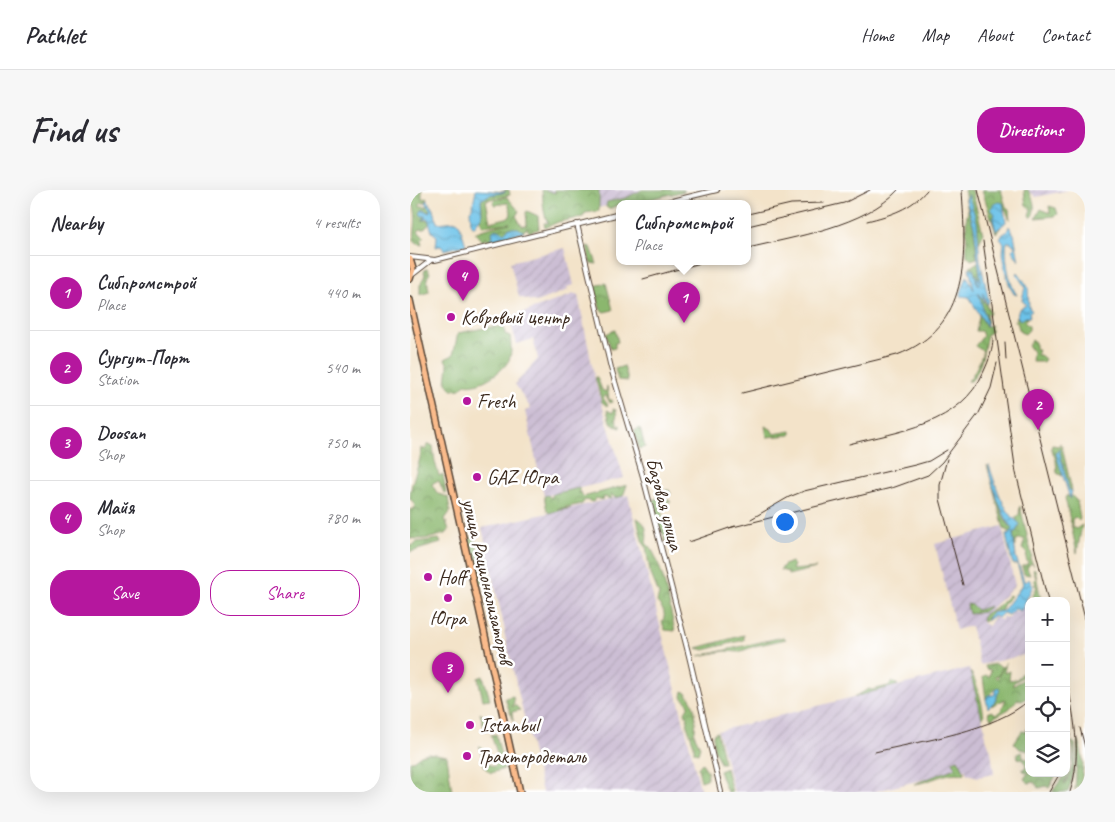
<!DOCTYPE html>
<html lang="en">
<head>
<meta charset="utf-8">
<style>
  :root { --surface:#fff; --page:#f7f7f7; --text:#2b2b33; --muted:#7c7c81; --line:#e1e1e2; --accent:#b5179e }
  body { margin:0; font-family:Caveat,sans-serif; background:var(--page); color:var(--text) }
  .controls { position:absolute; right:15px; bottom:15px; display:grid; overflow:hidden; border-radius:10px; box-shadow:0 5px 20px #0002 }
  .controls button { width:45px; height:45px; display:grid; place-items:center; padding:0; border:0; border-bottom:1px solid var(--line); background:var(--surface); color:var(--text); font:25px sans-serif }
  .you { position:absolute; left:374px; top:331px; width:18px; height:18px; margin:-12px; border:4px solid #fff; border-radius:50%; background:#1a73e8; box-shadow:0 0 0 8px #1a73e833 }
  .badge { display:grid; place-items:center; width:32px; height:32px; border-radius:50%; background:var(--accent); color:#fff; font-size:16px; font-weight:700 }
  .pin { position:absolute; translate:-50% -41px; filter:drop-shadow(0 1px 2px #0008) }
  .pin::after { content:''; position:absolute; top:26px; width:18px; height:15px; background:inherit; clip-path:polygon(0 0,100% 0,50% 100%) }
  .popup { position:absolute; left:206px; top:10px; width:135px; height:65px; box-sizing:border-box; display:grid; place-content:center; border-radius:10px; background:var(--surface); filter:drop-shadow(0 1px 4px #0005); font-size:16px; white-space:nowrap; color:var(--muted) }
  .popup b { font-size:19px; color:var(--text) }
  .popup::after { content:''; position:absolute; left:50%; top:100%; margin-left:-10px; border:10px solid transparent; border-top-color:var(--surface) }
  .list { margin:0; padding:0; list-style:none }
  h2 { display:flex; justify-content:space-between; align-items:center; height:65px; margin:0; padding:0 20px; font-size:21px }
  h2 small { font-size:16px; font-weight:400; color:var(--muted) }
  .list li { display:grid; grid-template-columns:32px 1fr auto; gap:15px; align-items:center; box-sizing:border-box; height:75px; padding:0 20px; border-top:1px solid var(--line) }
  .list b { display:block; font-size:19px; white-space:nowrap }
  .list p { margin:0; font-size:16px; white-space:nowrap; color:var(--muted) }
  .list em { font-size:16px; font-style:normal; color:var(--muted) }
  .actions { display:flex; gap:10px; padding:15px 20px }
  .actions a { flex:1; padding:11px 0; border:1px solid var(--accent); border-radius:20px; text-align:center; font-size:18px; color:var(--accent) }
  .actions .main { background:var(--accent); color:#fff }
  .icon { flex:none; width:28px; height:28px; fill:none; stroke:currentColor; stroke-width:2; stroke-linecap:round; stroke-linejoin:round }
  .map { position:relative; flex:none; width:675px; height:602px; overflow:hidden; border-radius:20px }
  header { display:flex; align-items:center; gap:30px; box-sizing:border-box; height:70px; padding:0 25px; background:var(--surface); border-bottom:1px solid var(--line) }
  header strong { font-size:24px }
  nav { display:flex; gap:28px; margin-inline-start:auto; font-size:18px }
  .intro { display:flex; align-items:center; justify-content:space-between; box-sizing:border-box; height:120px; padding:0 30px }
  h1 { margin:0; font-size:35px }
  .button { padding:12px 22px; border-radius:20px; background:var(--accent); color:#fff; font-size:18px; font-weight:700 }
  main { display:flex; gap:30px; padding:0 30px }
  aside { flex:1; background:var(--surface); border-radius:20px; box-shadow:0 5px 20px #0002 }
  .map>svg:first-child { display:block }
  .industrial { fill:url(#industrial-furrows) }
  .forest { fill:url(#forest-crowns); stroke:#637046 }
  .water { fill:url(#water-waves); stroke:#547684 }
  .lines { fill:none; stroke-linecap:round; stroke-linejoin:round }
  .minor-casing { stroke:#574638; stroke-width:6 }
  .major-casing { stroke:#574638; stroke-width:8 }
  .minor { stroke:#fff; stroke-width:4 }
  .major { stroke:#fabb8b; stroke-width:5 }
  .rail { stroke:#3b2a1e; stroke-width:1 }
  .poi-dot { fill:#b5179e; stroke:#fff; stroke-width:2 }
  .labels { text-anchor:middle; stroke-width:5; stroke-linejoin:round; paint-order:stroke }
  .poi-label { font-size:20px; fill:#3b2a1e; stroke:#fff; text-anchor:start }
  .street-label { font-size:20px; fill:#3b2a1e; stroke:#fff }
</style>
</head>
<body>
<header>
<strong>Pathlet</strong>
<nav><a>Home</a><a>Map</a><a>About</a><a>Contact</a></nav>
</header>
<div class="intro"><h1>Find us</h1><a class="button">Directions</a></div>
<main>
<aside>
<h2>Nearby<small>4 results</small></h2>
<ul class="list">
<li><span class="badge">1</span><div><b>Сибпромстрой</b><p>Place</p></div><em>440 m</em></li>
<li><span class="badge">2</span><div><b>Сургут-Порт</b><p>Station</p></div><em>540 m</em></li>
<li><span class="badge">3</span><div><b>Doosan</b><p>Shop</p></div><em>750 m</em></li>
<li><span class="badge">4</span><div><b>Майя</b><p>Shop</p></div><em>780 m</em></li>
</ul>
<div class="actions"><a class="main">Save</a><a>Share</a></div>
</aside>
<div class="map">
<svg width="675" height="602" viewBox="0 0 675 602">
  <defs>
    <pattern id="industrial-furrows" width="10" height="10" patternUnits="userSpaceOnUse" patternTransform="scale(1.25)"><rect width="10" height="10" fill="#ccbed4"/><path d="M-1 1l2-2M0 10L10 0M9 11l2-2" fill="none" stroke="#b0a3b6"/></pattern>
    <pattern id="forest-crowns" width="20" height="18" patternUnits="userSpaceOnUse" patternTransform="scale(1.25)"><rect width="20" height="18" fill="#8bb76e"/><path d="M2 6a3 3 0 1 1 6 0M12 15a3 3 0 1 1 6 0" fill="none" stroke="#73955a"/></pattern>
    <pattern id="water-waves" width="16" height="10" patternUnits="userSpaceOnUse" patternTransform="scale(1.25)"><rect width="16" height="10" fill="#6cc2e9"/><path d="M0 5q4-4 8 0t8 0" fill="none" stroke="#5a9ebc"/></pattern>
  </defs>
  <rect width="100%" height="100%" fill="#fff"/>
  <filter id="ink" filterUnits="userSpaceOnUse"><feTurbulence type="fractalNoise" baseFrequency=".02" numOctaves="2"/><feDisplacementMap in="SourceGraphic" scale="10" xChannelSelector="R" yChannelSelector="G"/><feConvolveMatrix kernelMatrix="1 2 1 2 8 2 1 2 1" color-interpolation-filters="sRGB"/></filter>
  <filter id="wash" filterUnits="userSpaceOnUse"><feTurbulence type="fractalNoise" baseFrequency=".0096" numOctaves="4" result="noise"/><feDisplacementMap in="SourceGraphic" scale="20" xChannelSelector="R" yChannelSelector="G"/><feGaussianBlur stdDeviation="1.12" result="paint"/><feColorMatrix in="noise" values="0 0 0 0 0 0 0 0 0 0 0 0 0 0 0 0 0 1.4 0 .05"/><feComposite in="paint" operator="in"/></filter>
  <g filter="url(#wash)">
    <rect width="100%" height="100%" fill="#f3e3c9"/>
    <g class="industrial">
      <polygon points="135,0 265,0 184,19 182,13 173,16 174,22 136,32"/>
      <polygon points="618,0 659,0 626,7"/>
      <polygon points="155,58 164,95 157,97 158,100 126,112 109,107 100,72"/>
      <polygon points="164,104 168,105 186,195 214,288 134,306 115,221 121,219 105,194 128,169 123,149 107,154 99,128"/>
      <polygon points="218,305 291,602 132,602 94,442 95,441 72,338"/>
      <polygon points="592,336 605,396 577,422 572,433 579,436 583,427 592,430 592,426 598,429 602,421 611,421 614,416 619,419 619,464 570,475 561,436 546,440 525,354"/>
      <polygon points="559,478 575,539 574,543 581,561 584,584 568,587 557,584 555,579 463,602 324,602 308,541"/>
    </g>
    <g class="forest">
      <path d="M3 0H12V9L17 7 15 12 10 13V16H18L20 20 19 22 12 20 11 24 16 27 12 30H20L19 34 14 39H10L8 42 14 47 11 50 12 55 5 53 2 49 4 47C5 41 7 23 4 17 2 12 0 10 0 2L4 9Z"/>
      <path d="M94 0H99L100 5 76 10 80 32 100 27 101 22 98 13 85 15 83 13 84 10 97 7 109 21 106 26 112 36 117 35 116 22 117 21 128 26 129 39 119 42 117 38 114 41 99 38 94 43 83 44 80 50 101 46 78 51 75 46V51L71 50 65 43C68 40 94 34 100 33L73 36 70 30 72 26 71 10 79 5 96 2Z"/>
      <path d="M132 0 146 3 144 0H189V21L175 23 173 27 148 32 135 38 134 33H139C133 28 133 9 132 0Z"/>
      <polygon points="232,0 274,0 275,1 219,14 210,14 199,19 196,17 197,12 216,8"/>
      <polygon points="554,0 562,0 573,44 569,53 562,16 556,10 564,37 567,68 561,70 557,66 556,30 558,21"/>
      <polygon points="572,0 591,0 596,17 599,19 600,30 595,18 585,24 583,30 586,40 591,37 586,43"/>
      <path d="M614 0H618C624 10 627 19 621 28L619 25 621 19 616 16Z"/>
      <polygon points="639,16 646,18 648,24 645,26 626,28 631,19 640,23"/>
      <polygon points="177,56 181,57 187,74 180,73"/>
      <polygon points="568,72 572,95 568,86 569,98 563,79 559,78"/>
      <polygon points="17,78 20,83 17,88 19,102 10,105 10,95 15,85 14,81"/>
      <polygon points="196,93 203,120 194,122 190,119 185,96"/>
      <polygon points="569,101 580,122 579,125 576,122 578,133 572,121"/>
      <path d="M570 122 576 137 581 135V142L577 144C573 161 573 177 561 191H558C564 185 571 169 573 161L565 156 573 146 571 141H566Z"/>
      <polygon points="607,126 608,129 618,127 614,132 619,136 619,140 615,144 610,142 607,132 605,132"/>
      <path d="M80 137H94L95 144 100 146C101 154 102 164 99 170 93 182 68 198 55 194L50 199 42 200 36 193 38 175 35 169 43 165 48 143Z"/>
      <polygon points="205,140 208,152 205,153 205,158 201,159 196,144"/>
      <polygon points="622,150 625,152 625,159 628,159 627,165 630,165 635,169 633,172 622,172 623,162 618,155"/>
      <polygon points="214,176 218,191 208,190 205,179"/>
      <polygon points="185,187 187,187 192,200 196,202 197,196 199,210 202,210 203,212 200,213 196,205 193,208 198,215 197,216 192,212"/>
      <polygon points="203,219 206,220 207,235 210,235 210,238 200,232 197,220 203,223"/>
      <polygon points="355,236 361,239 364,244 381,241 381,245 357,247"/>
      <polygon points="230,238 235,257 229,259 224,241"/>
      <polygon points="650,253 652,257 662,301 659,301 649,259 652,286 647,283 646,270 641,258 642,255 649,256"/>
      <path d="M19 254 23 256 25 272 29 286 33 284 36 303H34L29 291 24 292 22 295 28 304 38 307 40 322 35 329 39 340 37 343C27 347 11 351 0 348V320L5 318 4 313 0 309C0 291 10 276 12 258L15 260Z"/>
      <path d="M577 275 589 309C588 317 596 335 603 338L601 343 594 339Z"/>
      <polygon points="217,295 213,306 205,308 201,304 201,309 194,307 193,310 186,308 183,312 175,310 172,314 147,319 161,318 139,323 137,321 134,306 138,305 141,308 143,304 169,298 169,304 171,302 173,307"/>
      <polygon points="259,300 261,304 253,307 261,312 251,314 248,301"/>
      <path d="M660 304 667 311 670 328 669 331 665 327 662 329V337L666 339 672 335 667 363C665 354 656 311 655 308L657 305 659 308Z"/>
      <path d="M249 307C251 323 255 334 258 349L257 351 254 350 255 347 248 336 249 329 244 322 243 310Z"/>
      <polygon points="610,316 622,366 620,369 624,376 621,373 617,378 620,385 614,384 612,377 618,373 616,369 617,362 612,359 615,349 607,349 605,357 603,346 606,338 609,338 606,327 609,325"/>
      <path d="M227 328C237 333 238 343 236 353 252 366 260 420 265 441L255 440 252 432C257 424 253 419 247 412L249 404 240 382 236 357 232 350Z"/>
      <polygon points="58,346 65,350 68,360 72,360 72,366 62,369"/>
      <polygon points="29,349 31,353 0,362 0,354 1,356 7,352"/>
      <polygon points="74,367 83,400 80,391 69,394 71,410 62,370"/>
      <polygon points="381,372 384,375 382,380 406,378 378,385 378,382 370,380 374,375"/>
      <polygon points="625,379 631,411 628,407 625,411 621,411 627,396 624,395 626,393 624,390 626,388 623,380"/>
      <polygon points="599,405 601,406 594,413 591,421 582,421 574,432 572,431 574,424 588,416"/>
      <polygon points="557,414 562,415 567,420 580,416 573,422 559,424"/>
      <polygon points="334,445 334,450 294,460 287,458"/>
      <polygon points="373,447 376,449 345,456 329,462 315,461 289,466"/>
      <polygon points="596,472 594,483 600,481 599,490 607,489 616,479 617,480 614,486 603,493 603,496 619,486 619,506 612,511 608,509 599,519 581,529 578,523 582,521 586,524 591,521 596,509 581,516 587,509 585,506 587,497 576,509 573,487 576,485 579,487 581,480 576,479 575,476 585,474 592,477 589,485 585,486 587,489"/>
      <path d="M560 482C566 487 573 517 574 526L572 528Z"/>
      <polygon points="73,486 80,509 73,510 68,488"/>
      <polygon points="483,492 488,495 444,507 459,499 462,500 478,496"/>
      <path d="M273 501C285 508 288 530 284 544L290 556 288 563 284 562V555L277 536 278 531 275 522 279 515 272 507Z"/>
      <polygon points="103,506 104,512 102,517 105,515 110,520 102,522 103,531 95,508"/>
      <polygon points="70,523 84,535 84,540 75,540"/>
      <polygon points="619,533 619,561 610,559 604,553 612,541 616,542"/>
      <polygon points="307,542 314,573 310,573 304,559 303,544"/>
      <polygon points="86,544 94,579 81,583 75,578 69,555 73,559 77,573 84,577 89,569 81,545"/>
      <path d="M668 550C673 563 675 581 670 595 668 597 666 598 665 600Z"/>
      <path d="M662 551 665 554C665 571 664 586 658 602H642L656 583 659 572 658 585 654 594C663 584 665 563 662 551Z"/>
      <polygon points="612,562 613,567 619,570 619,583 647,583 639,598 636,596 629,598 624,592 619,593 614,589 618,583 612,580 616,576 614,570 608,568 607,564"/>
      <polygon points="18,563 37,566 42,602 0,602 0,571 3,571 11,565"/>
      <path d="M548 569 555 582 553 584C537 580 520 593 504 594L545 578 543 571Z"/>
      <polygon points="292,573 298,582 297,589 291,591 288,578"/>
      <polygon points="316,578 322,602 317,602 309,581"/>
    </g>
    <g class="water">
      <polygon points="66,0 96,2 79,5 71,10 72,26 64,37 61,34 60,20 62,18"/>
      <path d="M558 4 567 32 570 70 579 111 577 114 573 103 574 112 569 103C570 112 578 132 577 137L559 107 550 106 557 86 564 100 559 78H563L568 95 567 84 571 92 564 37 556 10Z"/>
      <polygon points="17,9 25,23 27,33 47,31 49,33 56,55 34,60 31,56 26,57 27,46 22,42 18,28 13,30 16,26 12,26 10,23 13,19 19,23 20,20 16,13"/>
      <polygon points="589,12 593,13 596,32 586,41 583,30 585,24 581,19 584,14"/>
      <path d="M599 36 604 44 609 71 602 60 605 57 601 52H597C594 63 599 95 607 105L604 104C596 92 591 66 594 53L590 49 593 44 597 42Z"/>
      <polygon points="99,38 108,38 114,42 80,50 83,46 82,42 84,40 89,39 94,43"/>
      <polygon points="608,82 618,97 619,117 622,121 619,123 620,127 615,127 610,130 607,126 609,119 616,115 612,110 615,97 606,83"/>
      <polygon points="649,259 659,300 662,301 660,309 646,264"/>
      <path d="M579 275C587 298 592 320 610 334L605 343 603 344 606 367 614 391 616 392 619 389 623 396 611 421 605 419 598 425 593 423 588 428 583 426 576 431 581 423 593 421 613 394 607 374H603C601 368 597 351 596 345L601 343 603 338C596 335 577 286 579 275Z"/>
      <polygon points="587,497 590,499 585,511 578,518 576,509 578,505 584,505"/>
    </g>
  </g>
  <g filter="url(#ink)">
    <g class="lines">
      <defs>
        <g id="minor">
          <polyline points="249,14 307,0"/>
          <polyline points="167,34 201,178 233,287 279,466 311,602"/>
          <polyline points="0,67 25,70 210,24"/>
          <polyline points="2,85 20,71"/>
        </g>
        <g id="major">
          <polyline points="0,69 3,79 0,89"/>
          <polyline points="0,110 110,602"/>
        </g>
      </defs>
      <use href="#minor" class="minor-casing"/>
      <use href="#major" class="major-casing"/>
      <use href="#minor" class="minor"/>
      <use href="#major" class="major"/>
      <g class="rail">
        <polyline points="568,0 675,429"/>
        <polyline points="338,24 381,14 414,13"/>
        <path d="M457 31C481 25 501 19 517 0"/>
        <polyline points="338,36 434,13 460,0"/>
        <polyline points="573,51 606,283 638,411"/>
        <path d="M338 58C384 47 455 36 488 0"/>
        <polyline points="233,89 294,72"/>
        <polyline points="595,152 596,170"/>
        <path d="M332 203 487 165C561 137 556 65 552 0"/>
        <path d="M439 254C490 241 551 235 574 181 579 170 583 160 583 148"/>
        <polyline points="537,269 530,295 530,309 553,395"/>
        <polyline points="341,329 379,307 394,301 505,275 519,271 537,260"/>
        <polyline points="319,338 485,297 518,285 532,272 569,223 581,198 587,173"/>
        <polyline points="279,352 325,336"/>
        <path d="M656 485C663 523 673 564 660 602"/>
        <polyline points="670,538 675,557"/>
        <path d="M465 562C510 551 586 541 619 510"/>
        <polyline points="656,567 660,545"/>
        <polyline points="639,602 650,583"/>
      </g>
    </g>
  </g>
  <g class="poi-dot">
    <circle cx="41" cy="127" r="5"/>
    <circle cx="57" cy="211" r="5"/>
    <circle cx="67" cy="287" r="5"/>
    <circle cx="18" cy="387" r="5"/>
    <circle cx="38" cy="408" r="5"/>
    <circle cx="60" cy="535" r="5"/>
    <circle cx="57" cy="566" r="5"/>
  </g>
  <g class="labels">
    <g class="poi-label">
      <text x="51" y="134">Ковровый центр</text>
      <text x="67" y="218">Fresh</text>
      <text x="77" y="294">GAZ Югра</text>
      <text x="28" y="394">Hoff</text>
      <text x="38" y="435" text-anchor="middle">Югра</text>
      <text x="70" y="542">Istanbul</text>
      <text x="67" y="573">Трактородеталь</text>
    </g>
    <g class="street-label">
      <text transform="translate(255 314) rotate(75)" y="7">Базовая улица</text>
      <text transform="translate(78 391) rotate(77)" y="7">улица Рационализаторов</text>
    </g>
  </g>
</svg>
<div class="controls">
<button>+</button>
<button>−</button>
<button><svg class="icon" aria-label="locate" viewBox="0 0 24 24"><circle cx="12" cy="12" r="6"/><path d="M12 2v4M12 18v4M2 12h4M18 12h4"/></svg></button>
<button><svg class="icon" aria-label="layers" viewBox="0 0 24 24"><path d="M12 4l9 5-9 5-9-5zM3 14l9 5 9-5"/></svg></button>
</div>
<div class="you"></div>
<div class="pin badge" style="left:274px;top:133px">1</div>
<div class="popup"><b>Сибпромстрой</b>Place</div>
<div class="pin badge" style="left:628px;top:240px">2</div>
<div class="pin badge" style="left:38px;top:503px">3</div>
<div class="pin badge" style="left:53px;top:111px">4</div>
</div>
</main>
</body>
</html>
